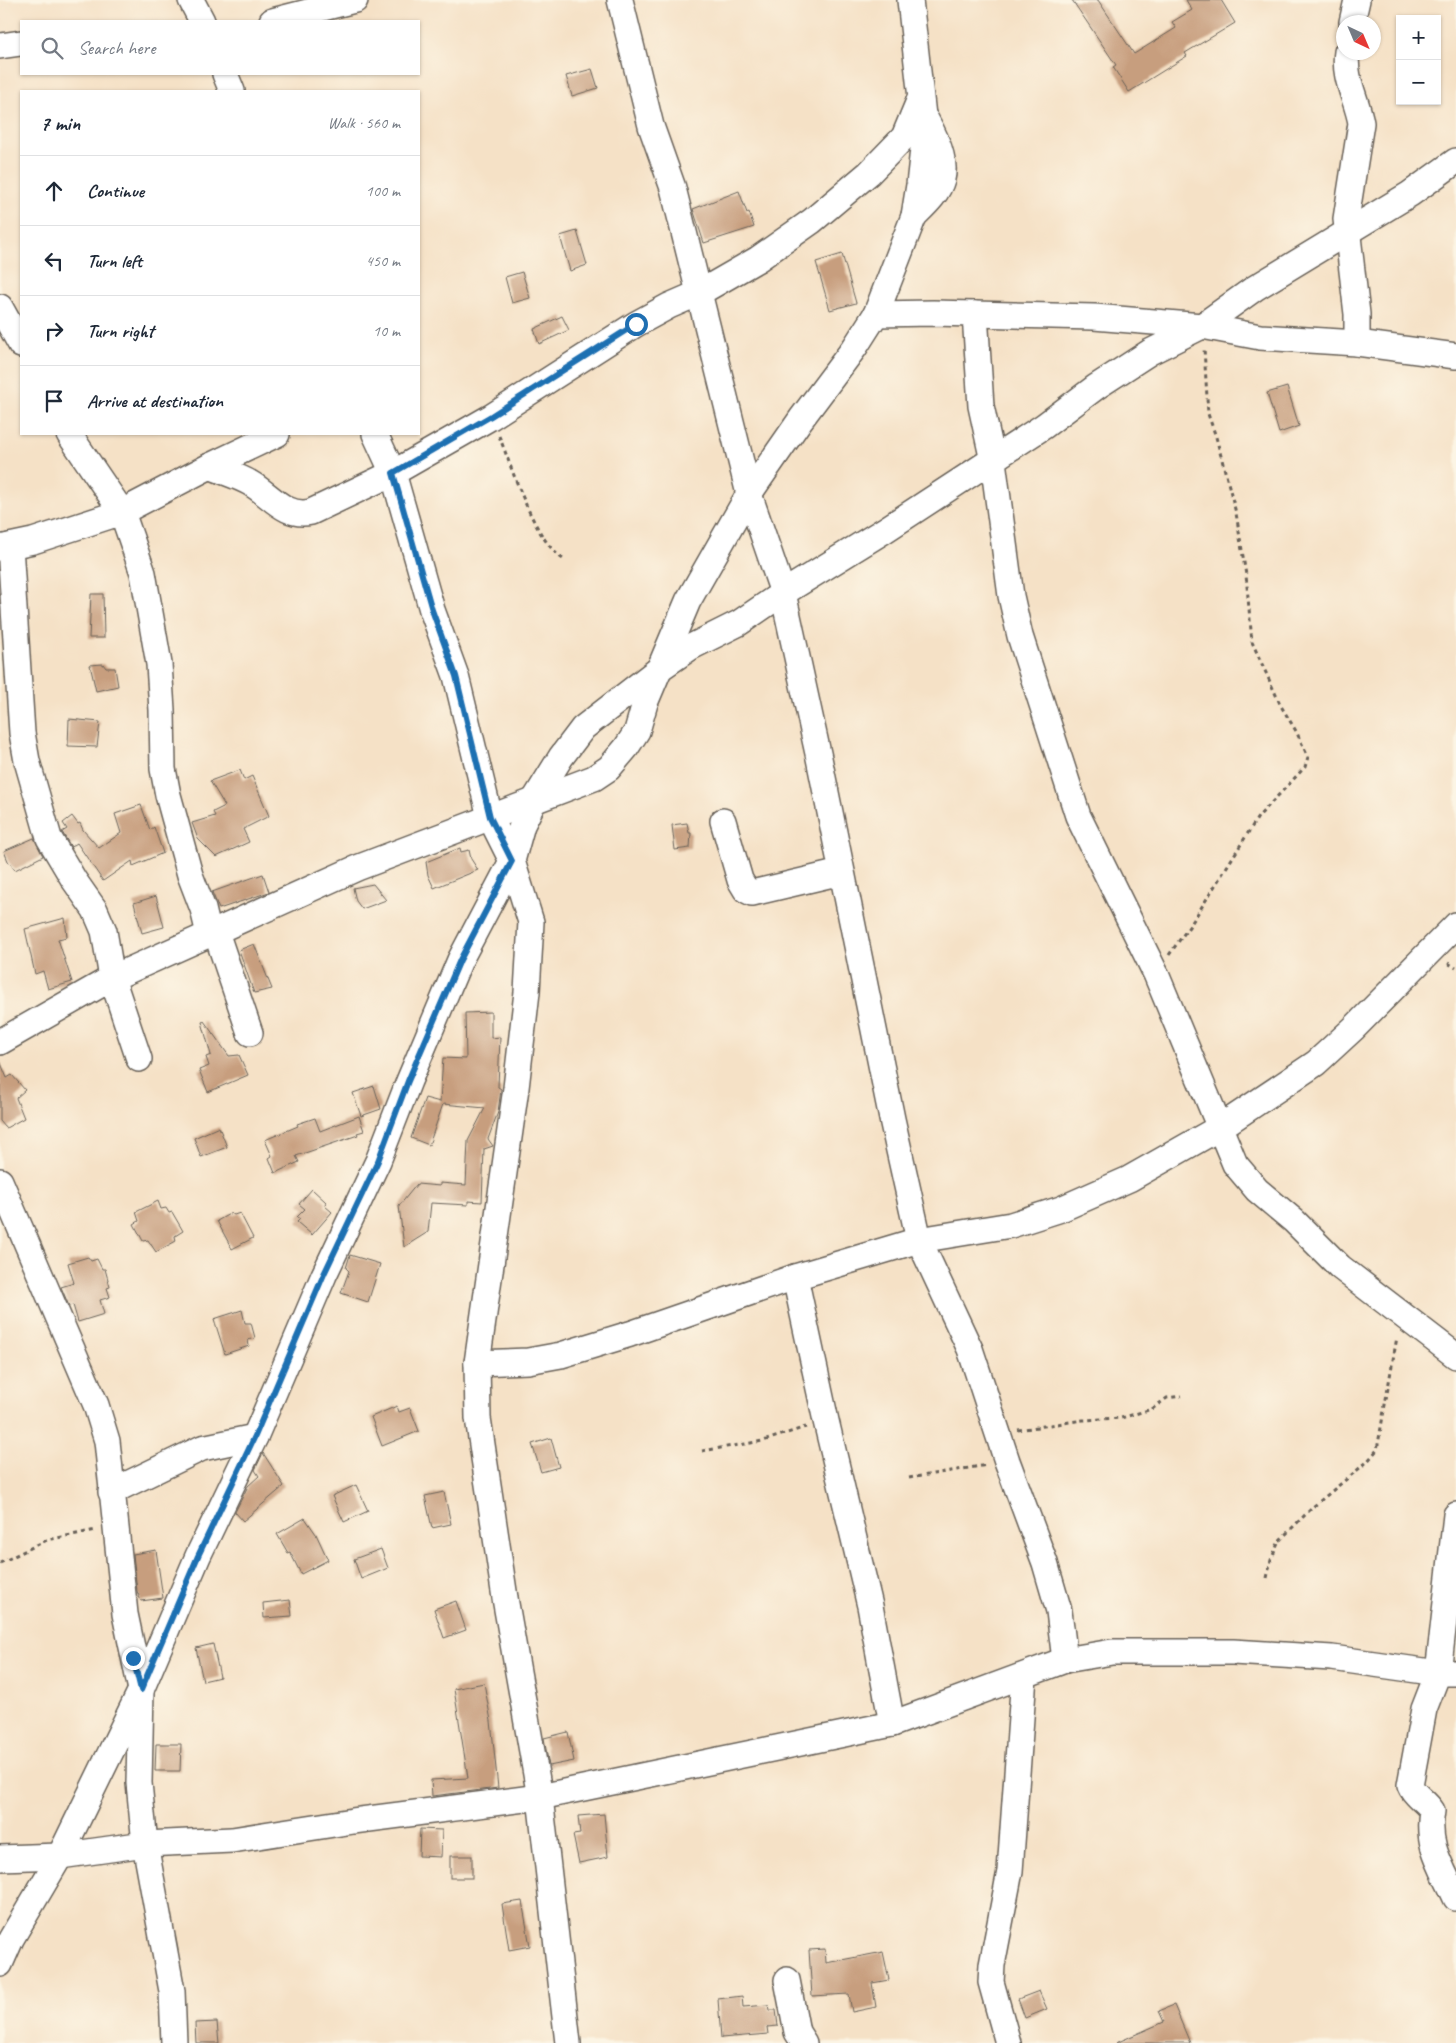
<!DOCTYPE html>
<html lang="en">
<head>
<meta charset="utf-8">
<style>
  :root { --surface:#fff; --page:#f2f2f3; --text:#1f2937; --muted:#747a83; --line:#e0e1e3 }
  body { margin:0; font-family:Caveat,sans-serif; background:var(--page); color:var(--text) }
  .controls { position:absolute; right:15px; top:15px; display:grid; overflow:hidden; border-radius:0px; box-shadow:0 1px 4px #0004 }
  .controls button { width:45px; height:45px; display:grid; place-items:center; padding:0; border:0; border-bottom:1px solid var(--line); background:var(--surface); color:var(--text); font:25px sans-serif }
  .compass { position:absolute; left:1336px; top:15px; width:45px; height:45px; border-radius:50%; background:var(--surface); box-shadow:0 1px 4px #0004; rotate:136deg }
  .stop { position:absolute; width:15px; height:15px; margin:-11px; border:4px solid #1f6fb2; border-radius:50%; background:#fff }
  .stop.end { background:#1f6fb2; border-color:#fff; box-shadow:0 1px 5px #0008 }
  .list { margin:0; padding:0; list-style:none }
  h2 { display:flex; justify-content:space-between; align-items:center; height:65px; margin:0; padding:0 20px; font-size:21px }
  h2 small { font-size:16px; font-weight:400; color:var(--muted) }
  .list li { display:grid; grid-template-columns:32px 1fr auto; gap:15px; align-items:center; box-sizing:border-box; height:70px; padding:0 20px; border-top:1px solid var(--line) }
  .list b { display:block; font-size:19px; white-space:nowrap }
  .list em { font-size:16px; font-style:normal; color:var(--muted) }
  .icon { flex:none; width:28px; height:28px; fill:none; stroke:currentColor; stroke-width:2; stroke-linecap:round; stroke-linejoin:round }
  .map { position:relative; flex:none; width:1456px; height:2043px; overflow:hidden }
  .search { position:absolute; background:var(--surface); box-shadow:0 1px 4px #0004; left:20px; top:20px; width:400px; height:55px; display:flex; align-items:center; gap:12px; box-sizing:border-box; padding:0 18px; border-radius:0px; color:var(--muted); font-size:19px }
  .panel { position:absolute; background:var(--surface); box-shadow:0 1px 4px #0004; left:20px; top:90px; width:400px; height:345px; border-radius:0px }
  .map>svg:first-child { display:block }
  .building { fill:#c79e7e }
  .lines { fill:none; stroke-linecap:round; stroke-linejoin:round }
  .minor-casing { stroke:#686158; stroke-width:28 }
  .path { stroke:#686158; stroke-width:3; stroke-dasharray:4 4; stroke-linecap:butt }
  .minor { stroke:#fff; stroke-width:25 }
  .route { stroke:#1f6fb2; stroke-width:6 }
</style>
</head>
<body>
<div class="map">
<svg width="1456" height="2043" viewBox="0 0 1456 2043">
  <rect width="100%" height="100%" fill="#fcf5e5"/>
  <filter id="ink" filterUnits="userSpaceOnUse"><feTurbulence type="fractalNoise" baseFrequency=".02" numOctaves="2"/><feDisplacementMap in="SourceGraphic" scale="10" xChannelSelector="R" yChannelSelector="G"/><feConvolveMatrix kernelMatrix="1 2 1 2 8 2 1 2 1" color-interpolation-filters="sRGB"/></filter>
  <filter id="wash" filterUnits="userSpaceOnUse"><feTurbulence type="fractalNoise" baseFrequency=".0096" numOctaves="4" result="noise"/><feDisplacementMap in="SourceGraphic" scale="20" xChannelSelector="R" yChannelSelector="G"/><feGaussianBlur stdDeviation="1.12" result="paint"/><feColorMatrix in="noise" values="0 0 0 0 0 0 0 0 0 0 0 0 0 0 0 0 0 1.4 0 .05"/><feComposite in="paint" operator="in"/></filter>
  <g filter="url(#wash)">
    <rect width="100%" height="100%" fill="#f5e1c6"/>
    <g id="blocks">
      <g class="building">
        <polygon points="1072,0 1098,0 1134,54 1176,28 1172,22 1192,10 1186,0 1221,0 1235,23 1185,53 1187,56 1129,92 1113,67 1116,65"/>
        <polygon points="592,69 598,88 572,96 566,76"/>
        <polygon points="739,191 747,213 749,212 754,227 704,243 693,209"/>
        <polygon points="577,231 587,265 570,271 560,236"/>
        <polygon points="842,254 856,303 830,310 816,262"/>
        <polygon points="522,272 530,298 512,303 505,277"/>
        <polygon points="562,316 569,330 539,344 534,329"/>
        <polygon points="1287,387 1299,426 1279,433 1267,393"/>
        <polygon points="91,594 103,594 104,638 89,638"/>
        <polygon points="103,664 106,668 115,668 118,686 96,691 90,665"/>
        <polygon points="69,719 100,722 97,747 68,746"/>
        <polygon points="240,770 244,780 252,776 269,816 243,829 249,842 216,857 198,839 192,823 215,816 213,812 225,806 210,781"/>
        <polygon points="141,805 150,830 154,827 163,853 133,866 132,861 103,881 77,843 71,847 62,832 67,829 63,823 72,816 78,824 80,823 83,830 99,848 121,833 115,814"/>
        <polygon points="687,823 689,833 691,833 690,848 675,850 672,825"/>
        <polygon points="34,838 43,856 15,870 8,861 4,851"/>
        <polygon points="460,848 461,852 469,850 471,859 478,870 434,888 428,875 426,862"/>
        <polygon points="263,874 269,892 219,909 212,892"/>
        <polygon points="373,884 386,900 362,909 356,901 353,888"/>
        <polygon points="156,896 164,927 142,933 134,903"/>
        <polygon points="65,918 67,937 58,939 72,982 48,989 43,971 35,974 25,929"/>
        <polygon points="254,944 272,989 254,993 239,950"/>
        <polygon points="491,1012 491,1038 500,1037 498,1087 501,1089 498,1112 488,1139 493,1146 484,1149 482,1202 468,1201 468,1205 431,1203 428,1232 404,1247 399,1206 417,1184 440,1186 440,1183 466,1185 468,1141 485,1108 443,1104 429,1145 411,1138 425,1098 440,1102 443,1058 466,1059 465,1013"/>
        <polygon points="204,1021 229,1056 239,1055 248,1075 208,1092 199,1070 209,1066 206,1057 211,1055 202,1022"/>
        <polygon points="0,1061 7,1078 12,1075 25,1090 16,1098 24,1118 6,1128 0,1121"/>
        <polygon points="374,1086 381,1109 361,1116 353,1093"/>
        <polygon points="359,1116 364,1131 357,1133 358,1135 296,1156 299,1162 275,1173 269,1158 272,1156 265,1140 298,1126 297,1124 315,1118 320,1131"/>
        <polygon points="219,1127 227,1147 201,1157 194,1138"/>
        <polygon points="312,1189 326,1202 325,1206 332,1212 312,1235 297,1222 300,1219 297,1217 305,1209 299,1204"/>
        <polygon points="158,1201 161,1209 166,1208 169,1213 172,1212 183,1231 175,1236 176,1241 156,1252 148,1240 143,1241 134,1224 139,1221 136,1212"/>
        <polygon points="231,1213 234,1215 240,1213 253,1238 232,1249 217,1221"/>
        <polygon points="350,1255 380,1264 368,1302 341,1293 349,1271 346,1268"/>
        <polygon points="88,1257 91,1261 97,1259 102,1269 105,1269 110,1287 107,1288 110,1297 100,1300 104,1314 78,1322 73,1305 69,1306 61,1287 74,1283 68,1263"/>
        <polygon points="242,1310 245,1323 251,1323 255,1338 248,1340 249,1346 225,1354 214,1319"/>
        <polygon points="397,1406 399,1412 410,1408 419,1431 382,1446 371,1417"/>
        <polygon points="551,1438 559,1467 541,1472 532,1444"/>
        <polygon points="263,1453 284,1486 243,1521 235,1512 248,1486 259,1476 255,1470"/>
        <polygon points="356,1485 368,1511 344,1522 332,1496"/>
        <polygon points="444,1492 451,1524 432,1528 425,1496"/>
        <polygon points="305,1518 316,1534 328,1560 301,1574 290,1552 288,1553 277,1534"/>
        <polygon points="381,1549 388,1568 361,1579 354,1559"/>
        <polygon points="156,1550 163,1598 141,1601 137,1591 133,1554"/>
        <polygon points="290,1600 292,1616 264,1618 263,1603"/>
        <polygon points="456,1601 466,1630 444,1638 434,1609"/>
        <polygon points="213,1644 220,1677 203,1681 196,1648"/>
        <polygon points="484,1683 491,1721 498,1788 432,1796 431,1780 468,1778 454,1689"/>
        <polygon points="568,1732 574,1761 549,1766 544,1738"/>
        <polygon points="156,1744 181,1744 180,1771 155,1771"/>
        <polygon points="604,1814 608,1857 579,1863 573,1835 580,1834 578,1816"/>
        <polygon points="420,1829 442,1830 441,1857 419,1856"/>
        <rect x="450" y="1856" width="22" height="22"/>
        <polygon points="522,1901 530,1946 509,1950 502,1904"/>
        <polygon points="825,1949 826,1963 883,1952 889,1980 872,1983 876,2007 852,2012 849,1994 812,1996 809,1950"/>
        <polygon points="1039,1991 1047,2009 1025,2018 1018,1999"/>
        <polygon points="742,1996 743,2007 768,2005 769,2010 776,2010 778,2026 767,2027 768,2034 721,2038 718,1999"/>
        <polygon points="1174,2005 1190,2043 1116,2043 1164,2022 1159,2011"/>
        <polygon points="217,2022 219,2043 196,2043 195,2023"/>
      </g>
    </g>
  </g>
  <g filter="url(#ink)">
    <use href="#blocks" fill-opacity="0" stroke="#686158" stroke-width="1"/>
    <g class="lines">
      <defs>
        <g id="minor">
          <polyline points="191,0 202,21"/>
          <polyline points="620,0 651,126 673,188 749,494 783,593 819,758 892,1119 919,1240 970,1349 1007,1461 1045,1563 1059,1611 1065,1660"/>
          <polyline points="272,21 355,0"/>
          <polyline points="1352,22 1357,0"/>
          <polyline points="0,46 21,43"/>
          <path d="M1347 52C1343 78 1357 99 1361 123L1346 219 1357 314V343"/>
          <polyline points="225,74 232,91"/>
          <path d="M914 216C924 206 938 194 942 179 947 161 935 136 926 120"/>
          <polyline points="0,307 21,345"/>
          <polyline points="876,314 933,313 1094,317 1202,326 1260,337 1357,343 1456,356"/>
          <polyline points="975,314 981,406 993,461 1011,596 1020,636 1078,816 1156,974 1235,1164 1257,1190 1294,1221 1340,1267 1456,1356"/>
          <polyline points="69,434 122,512 143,573 159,664 162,710 163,769 168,795 190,875 203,909 209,934"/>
          <polyline points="210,466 277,434"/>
          <polyline points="10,546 22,733 27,761 49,838 74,880 95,910 104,931 112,978 139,1059"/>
          <path d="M0 548 33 541 122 512 210 466C223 472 238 476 250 483 271 495 285 518 311 512L393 473 491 417 636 324 669 306 699 293 758 259 812 221 869 173 904 137 919 101"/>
          <polyline points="723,821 740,880 746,890 752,893 841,872"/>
          <polyline points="216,932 250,1033"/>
          <polyline points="0,1042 112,978 357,868 594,778 609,768 626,748 637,731 645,703 688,601 749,494 801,419 855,347 876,314 914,216 919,185 923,149 923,116 910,0"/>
          <polyline points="0,1181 96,1405 107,1441 125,1614 141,1690 139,1783 145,1844 172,1991 174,2043"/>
          <polyline points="795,1277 826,1421 870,1606 892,1724"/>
          <polyline points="477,1363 528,1361 561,1355 630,1334 795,1277 919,1240 1011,1225 1061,1209 1129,1179 1219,1128 1316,1063 1354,1028 1456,925"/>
          <polyline points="111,1492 202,1448 255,1437"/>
          <path d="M1456 1515 1438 1673 1424 1709 1410 1785C1414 1796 1426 1801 1432 1811 1426 1846 1442 1867 1456 1898"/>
          <polyline points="0,1858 60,1856 145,1844 232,1840 353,1821 540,1797 892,1724 1065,1660 1112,1652 1233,1652 1332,1658 1438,1673 1456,1673"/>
          <polyline points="0,1964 11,1939 60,1856 141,1690 198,1556 255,1437 324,1275 378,1161 409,1081 460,960 512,861 490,817 456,676 432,610 393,473 375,434"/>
          <polyline points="787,1980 797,2032 804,2043"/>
          <polyline points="568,2043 540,1797 505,1598 478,1418 477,1363 516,1088 527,992 531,922 512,861 522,825 535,799 561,757 583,728 659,669 691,647 739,623 783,593 885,530 1044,426 1096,387 1150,352 1202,326 1255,288 1410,194 1456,161"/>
          <polyline points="1008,2043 991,1982 992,1965 1010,1871 1024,1676"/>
        </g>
      </defs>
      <use href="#minor" class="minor-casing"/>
      <g class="path">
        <path d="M499 436C513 470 533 538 563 559"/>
        <polyline points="1169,955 1191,924 1258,817 1305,767 1308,757 1296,731 1281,706 1252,642 1246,575 1236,513 1216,437 1208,414 1204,348"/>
        <polyline points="1448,963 1456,968"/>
        <polyline points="1018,1430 1083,1420 1121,1418 1152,1409 1167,1398 1181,1396"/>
        <polyline points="702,1451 763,1441 806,1427"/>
        <polyline points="909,1478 987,1465"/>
        <polyline points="0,1563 47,1540 96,1530"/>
        <polyline points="1267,1578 1271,1560 1279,1541 1314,1506 1367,1462 1377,1450 1397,1337"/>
      </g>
      <use href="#minor" class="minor"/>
    </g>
  </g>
  <g class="lines" filter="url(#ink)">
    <polyline class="route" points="133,1658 141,1690 198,1556 255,1436 324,1274 378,1161 408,1081 460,960 512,861 490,817 456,676 432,610 393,473 491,416 636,324"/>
  </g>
</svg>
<div class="controls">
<button>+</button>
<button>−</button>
</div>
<svg class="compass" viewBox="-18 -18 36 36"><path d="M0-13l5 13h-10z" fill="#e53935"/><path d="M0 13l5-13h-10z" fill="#747a83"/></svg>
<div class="stop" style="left:636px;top:324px"></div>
<div class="stop end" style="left:133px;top:1658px"></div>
<div class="search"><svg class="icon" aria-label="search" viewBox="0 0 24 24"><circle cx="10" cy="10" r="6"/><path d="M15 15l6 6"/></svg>Search here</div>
<section class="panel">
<h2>7 min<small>Walk · 560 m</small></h2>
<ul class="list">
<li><svg class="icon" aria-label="ahead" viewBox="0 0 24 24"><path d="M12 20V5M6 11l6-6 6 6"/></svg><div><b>Continue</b></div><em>100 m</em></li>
<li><svg class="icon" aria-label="left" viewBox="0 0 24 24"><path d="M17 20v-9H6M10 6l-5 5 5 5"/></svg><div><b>Turn left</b></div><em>450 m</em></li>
<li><svg class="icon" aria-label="right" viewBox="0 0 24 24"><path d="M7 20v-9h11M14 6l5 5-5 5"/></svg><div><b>Turn right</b></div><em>10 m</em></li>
<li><svg class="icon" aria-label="arrive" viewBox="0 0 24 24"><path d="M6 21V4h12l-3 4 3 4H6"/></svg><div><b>Arrive at destination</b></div></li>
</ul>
</section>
</div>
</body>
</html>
